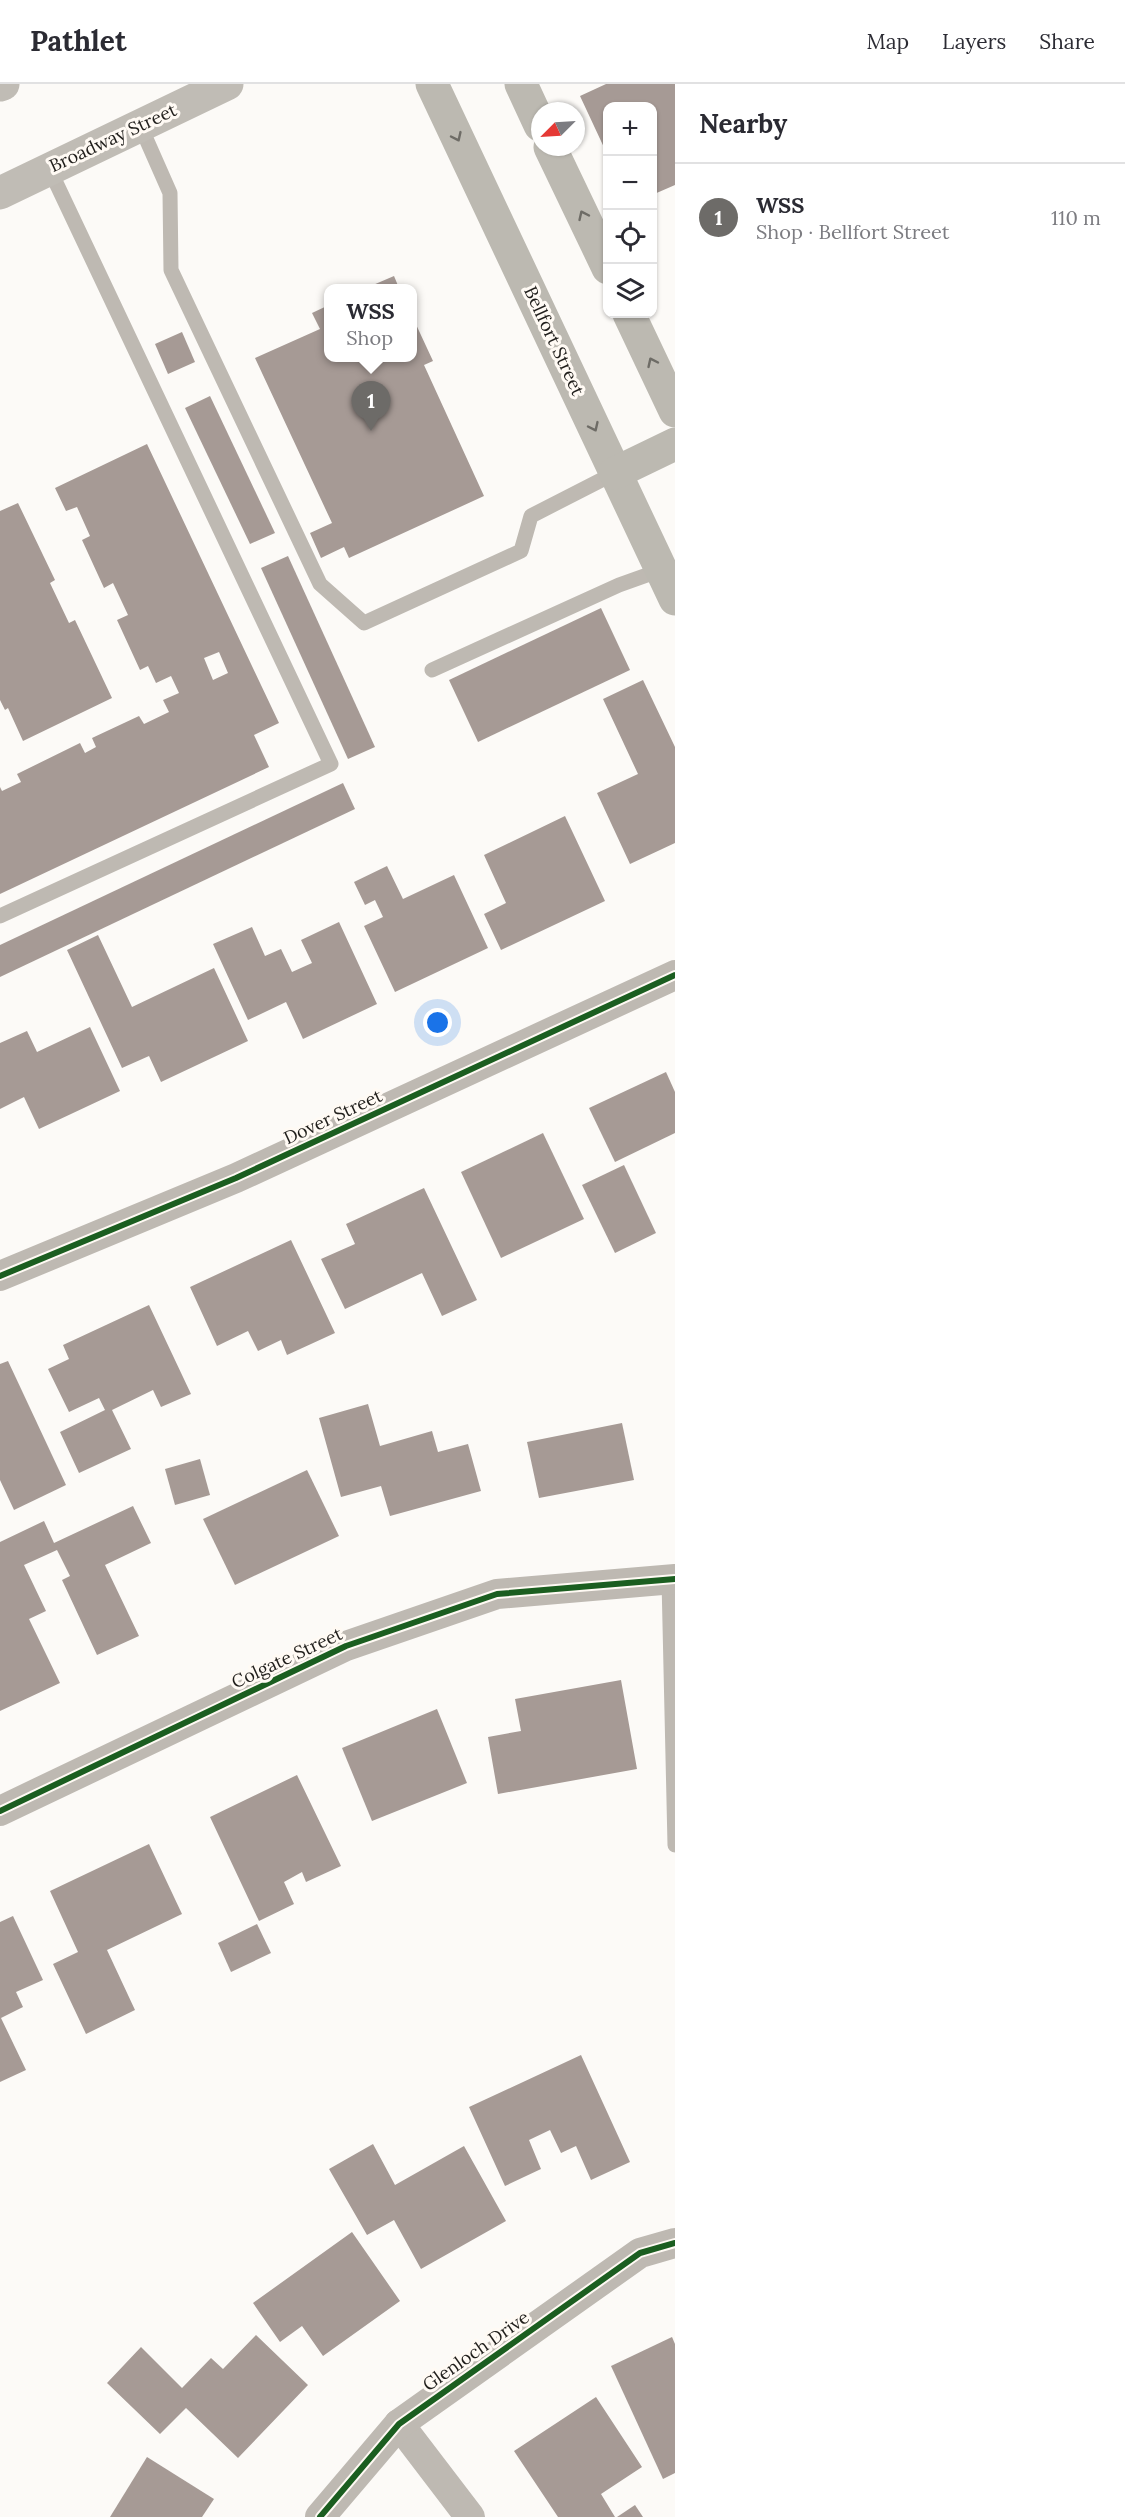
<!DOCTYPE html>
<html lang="en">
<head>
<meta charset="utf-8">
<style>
  :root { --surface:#fff; --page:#f7f7f7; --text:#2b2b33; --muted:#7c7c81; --line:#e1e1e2; --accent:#6d6b68 }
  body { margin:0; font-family:Lora,serif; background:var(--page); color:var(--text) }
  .controls { position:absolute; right:18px; top:18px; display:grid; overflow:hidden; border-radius:12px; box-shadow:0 2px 4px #0004 }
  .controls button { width:54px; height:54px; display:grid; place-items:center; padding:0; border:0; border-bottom:2px solid var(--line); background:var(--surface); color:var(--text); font:30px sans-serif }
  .compass { position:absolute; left:531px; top:18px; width:54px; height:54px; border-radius:50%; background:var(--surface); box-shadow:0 2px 4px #0004; rotate:246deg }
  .you { position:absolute; left:438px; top:939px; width:21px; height:21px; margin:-15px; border:4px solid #fff; border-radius:50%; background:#1a73e8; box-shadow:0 0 0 9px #1a73e833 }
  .badge { display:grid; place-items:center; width:39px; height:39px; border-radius:50%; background:var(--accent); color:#fff; font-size:20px; font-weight:700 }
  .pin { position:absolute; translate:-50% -50px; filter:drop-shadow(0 2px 3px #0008) }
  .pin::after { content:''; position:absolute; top:32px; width:21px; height:18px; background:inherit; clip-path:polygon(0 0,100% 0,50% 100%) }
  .popup { position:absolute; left:324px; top:200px; width:93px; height:78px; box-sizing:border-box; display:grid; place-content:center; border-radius:12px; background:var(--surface); filter:drop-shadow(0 2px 4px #0005); font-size:20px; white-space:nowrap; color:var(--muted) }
  .popup b { font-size:22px; color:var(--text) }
  .popup::after { content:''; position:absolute; left:50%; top:100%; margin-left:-12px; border:12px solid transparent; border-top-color:var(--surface) }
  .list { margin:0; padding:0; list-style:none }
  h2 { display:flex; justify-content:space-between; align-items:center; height:78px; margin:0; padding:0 24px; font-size:26px }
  h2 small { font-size:20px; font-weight:400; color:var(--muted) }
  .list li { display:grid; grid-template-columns:39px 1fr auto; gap:18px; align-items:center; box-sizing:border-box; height:108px; padding:0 24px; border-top:2px solid var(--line) }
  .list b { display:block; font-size:22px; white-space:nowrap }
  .list p { margin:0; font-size:20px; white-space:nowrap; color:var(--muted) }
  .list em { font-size:20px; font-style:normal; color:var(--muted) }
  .icon { flex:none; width:33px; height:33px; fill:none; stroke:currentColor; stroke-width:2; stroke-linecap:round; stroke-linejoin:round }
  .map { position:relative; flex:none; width:675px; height:2433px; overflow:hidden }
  header { display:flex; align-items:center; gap:36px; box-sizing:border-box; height:84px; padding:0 30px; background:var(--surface); border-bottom:2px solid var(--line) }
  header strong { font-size:28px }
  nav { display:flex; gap:33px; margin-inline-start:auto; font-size:21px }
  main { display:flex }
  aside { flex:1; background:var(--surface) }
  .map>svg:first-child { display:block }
  .building { fill:#a69a95; fill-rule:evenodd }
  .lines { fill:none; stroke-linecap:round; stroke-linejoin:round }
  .lane { stroke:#beb9b2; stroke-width:15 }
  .street { stroke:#beb9b2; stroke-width:30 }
  .secondary { stroke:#bcb9b1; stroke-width:33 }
  .primary { stroke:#c0bcb5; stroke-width:33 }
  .cycleway-casing { stroke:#fffaf4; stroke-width:10 }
  .cycleway { stroke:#1b5e20; stroke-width:6 }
  .oneway { stroke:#6e6c66 }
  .labels { text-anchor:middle; stroke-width:6; stroke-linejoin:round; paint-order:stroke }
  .street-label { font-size:18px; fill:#201e1b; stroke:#fffaf4 }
</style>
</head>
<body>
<header>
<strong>Pathlet</strong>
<nav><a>Map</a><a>Layers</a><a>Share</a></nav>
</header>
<main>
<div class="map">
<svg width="675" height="2433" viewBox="0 0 675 2433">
  <rect width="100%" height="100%" fill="#fcfaf7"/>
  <g class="building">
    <polygon points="606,0 675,0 675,101 652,111 652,22 608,22 608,72 580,12"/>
    <polygon points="394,192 399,204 366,204"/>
    <polygon points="329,221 329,274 413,274 413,234 433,277 424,281 484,412 349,474 344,463 321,474 310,449 332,439 255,274 320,245 312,229"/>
    <polygon points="182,248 195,278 168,290 155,260"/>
    <polygon points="210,312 275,449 250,460 185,324"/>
    <path d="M147 360 279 639 254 651 269 683 0 810V703L2 707 21 698 17 690 80 659 85 669 96 663 92 654 139 632 144 640 169 628 163 616 179 609 171 592 156 599 148 582 140 586 117 536 128 531 113 499 104 504 82 456 90 452 77 423 66 427 55 404ZM219 568 228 589 213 596 204 574Z"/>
    <polygon points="18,419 55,496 50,499 69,539 75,536 112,614 23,657 8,624 5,626 0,616 0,427"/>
    <polygon points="288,472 375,663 348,675 261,484"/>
    <polygon points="601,524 630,586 478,658 449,596"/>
    <polygon points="643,596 675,663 675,759 630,780 597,709 638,690 603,615"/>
    <polygon points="343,699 355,725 0,893 0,861"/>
    <polygon points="565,732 605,817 501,866 484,830 506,819 484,771"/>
    <polygon points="387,782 403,815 454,791 488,864 395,908 364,842 383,833 375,816 365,821 354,798"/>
    <polygon points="339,838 377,920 303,955 286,918 248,936 213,860 252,843 265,872 281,865 292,888 312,879 301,856"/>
    <polygon points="98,851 132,923 214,884 248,957 161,998 149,972 122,984 67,866"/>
    <polygon points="90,943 120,1007 39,1045 24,1013 0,1025 0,959 27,947 37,968"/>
    <polygon points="666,988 675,1008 675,1049 615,1078 589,1024"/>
    <polygon points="543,1049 584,1135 501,1174 461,1088"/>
    <polygon points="624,1081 656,1149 615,1169 582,1101"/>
    <polygon points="424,1104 477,1216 442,1232 422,1189 345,1225 321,1175 355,1160 346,1140"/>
    <polygon points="291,1156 335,1249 287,1271 281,1256 258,1267 248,1247 217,1262 190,1203"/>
    <polygon points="149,1221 191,1310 161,1323 153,1306 112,1326 131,1365 79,1389 60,1348 105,1326 99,1314 69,1328 48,1285 69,1275 63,1261"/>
    <polygon points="8,1277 66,1401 14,1426 0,1396 0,1280"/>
    <polygon points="368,1320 380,1362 432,1347 438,1368 468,1360 481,1407 390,1432 381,1402 341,1413 319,1334"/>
    <polygon points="622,1339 634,1396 539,1414 527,1358"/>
    <polygon points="200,1375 210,1411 175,1421 165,1385"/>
    <polygon points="307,1386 339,1452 235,1501 203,1435"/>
    <polygon points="133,1422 151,1459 105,1481 139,1552 97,1571 62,1496 70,1492 57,1466 24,1481 46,1527 29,1535 60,1599 0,1627 0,1458 44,1437 54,1459"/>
    <polygon points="621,1596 637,1685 498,1710 488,1653 521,1647 515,1615"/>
    <polygon points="437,1625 467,1699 372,1737 342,1664"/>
    <polygon points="297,1691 341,1782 306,1798 302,1788 284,1798 294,1820 259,1837 210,1733"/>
    <polygon points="149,1760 182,1830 107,1866 135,1926 86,1950 53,1880 78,1868 50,1807"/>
    <polygon points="13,1832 43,1896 16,1908 23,1923 1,1934 26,1986 0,1998 0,1838"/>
    <polygon points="257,1840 271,1869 231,1888 218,1859"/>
    <polygon points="581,1971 630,2078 591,2096 576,2062 561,2069 550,2046 529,2056 541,2085 505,2102 469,2023"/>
    <polygon points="373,2060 395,2101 464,2062 506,2137 421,2185 394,2136 367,2151 329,2085"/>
    <polygon points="352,2148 400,2217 323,2272 302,2242 280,2258 253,2219"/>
    <polygon points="256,2251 308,2301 238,2374 186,2324 160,2350 107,2299 141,2263 182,2304 211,2274 223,2285"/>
    <polygon points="672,2253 675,2260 675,2389 663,2395 611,2282"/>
    <polygon points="596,2313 642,2383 601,2410 615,2433 558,2433 514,2367"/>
    <polygon points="147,2373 214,2415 202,2433 110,2433"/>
    <polygon points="635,2421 643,2433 617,2433"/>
  </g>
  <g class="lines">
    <g class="lane">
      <polyline points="140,41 170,109 171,186 320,500 364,539 521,467 531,432 615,389"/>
      <polyline points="432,586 619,501 661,486"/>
      <polyline points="0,832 331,680 49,84"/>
      <polyline points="669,1496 675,1761"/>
    </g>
    <g class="street">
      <polyline points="0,1192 236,1094 675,891"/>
      <polyline points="0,1727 346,1562 497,1510 675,1495"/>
      <polyline points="399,2340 470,2433"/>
      <polyline points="320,2433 399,2340 640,2169 675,2159"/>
    </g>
    <g class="secondary">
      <polyline points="432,0 675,515"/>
      <polyline points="521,0 540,41"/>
      <polyline points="550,63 608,184"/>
      <polyline points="629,230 675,327"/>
      <polyline points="615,389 675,360"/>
    </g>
    <g class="primary">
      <polyline points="0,1 3,0"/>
      <polyline points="0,109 227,0"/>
    </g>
    <defs>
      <g id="cycleway">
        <polyline points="0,1192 236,1094 675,891"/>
        <polyline points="0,1727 346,1562 497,1510 675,1495"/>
        <polyline points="320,2433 399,2340 640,2169 675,2159"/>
      </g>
    </defs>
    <use href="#cycleway" class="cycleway-casing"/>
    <use href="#cycleway" class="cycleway"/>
  </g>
  <defs><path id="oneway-chevron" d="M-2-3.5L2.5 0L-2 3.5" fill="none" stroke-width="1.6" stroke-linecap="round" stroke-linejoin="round" transform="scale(1.5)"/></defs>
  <g class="oneway">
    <use href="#oneway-chevron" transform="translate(457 53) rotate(65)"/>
    <use href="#oneway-chevron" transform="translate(583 131) rotate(-115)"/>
    <use href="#oneway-chevron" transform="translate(652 278) rotate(-115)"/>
    <use href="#oneway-chevron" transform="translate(594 343) rotate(65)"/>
  </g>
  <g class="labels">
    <g class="street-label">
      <text transform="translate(113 54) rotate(-25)" y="6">Broadway Street</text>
      <text transform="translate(554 257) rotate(65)" y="6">Bellfort Street</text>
      <text transform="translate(333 1033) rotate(-25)" y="6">Dover Street</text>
      <text transform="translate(287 1574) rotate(-25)" y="6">Colgate Street</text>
      <text transform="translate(476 2267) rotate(-35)" y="6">Glenloch Drive</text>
    </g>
  </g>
</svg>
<div class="controls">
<button>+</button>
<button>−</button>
<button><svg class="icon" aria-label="locate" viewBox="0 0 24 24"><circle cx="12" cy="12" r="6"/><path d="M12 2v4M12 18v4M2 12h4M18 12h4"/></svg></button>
<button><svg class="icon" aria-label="layers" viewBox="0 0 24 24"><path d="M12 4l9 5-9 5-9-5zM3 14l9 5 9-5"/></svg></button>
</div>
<svg class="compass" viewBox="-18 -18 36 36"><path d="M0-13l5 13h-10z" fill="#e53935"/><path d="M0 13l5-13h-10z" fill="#7c7c81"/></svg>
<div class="you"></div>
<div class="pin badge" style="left:371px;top:347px">1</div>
<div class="popup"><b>WSS</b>Shop</div>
</div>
<aside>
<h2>Nearby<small></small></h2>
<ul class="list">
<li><span class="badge">1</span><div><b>WSS</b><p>Shop · Bellfort Street</p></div><em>110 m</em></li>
</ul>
</aside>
</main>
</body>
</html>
